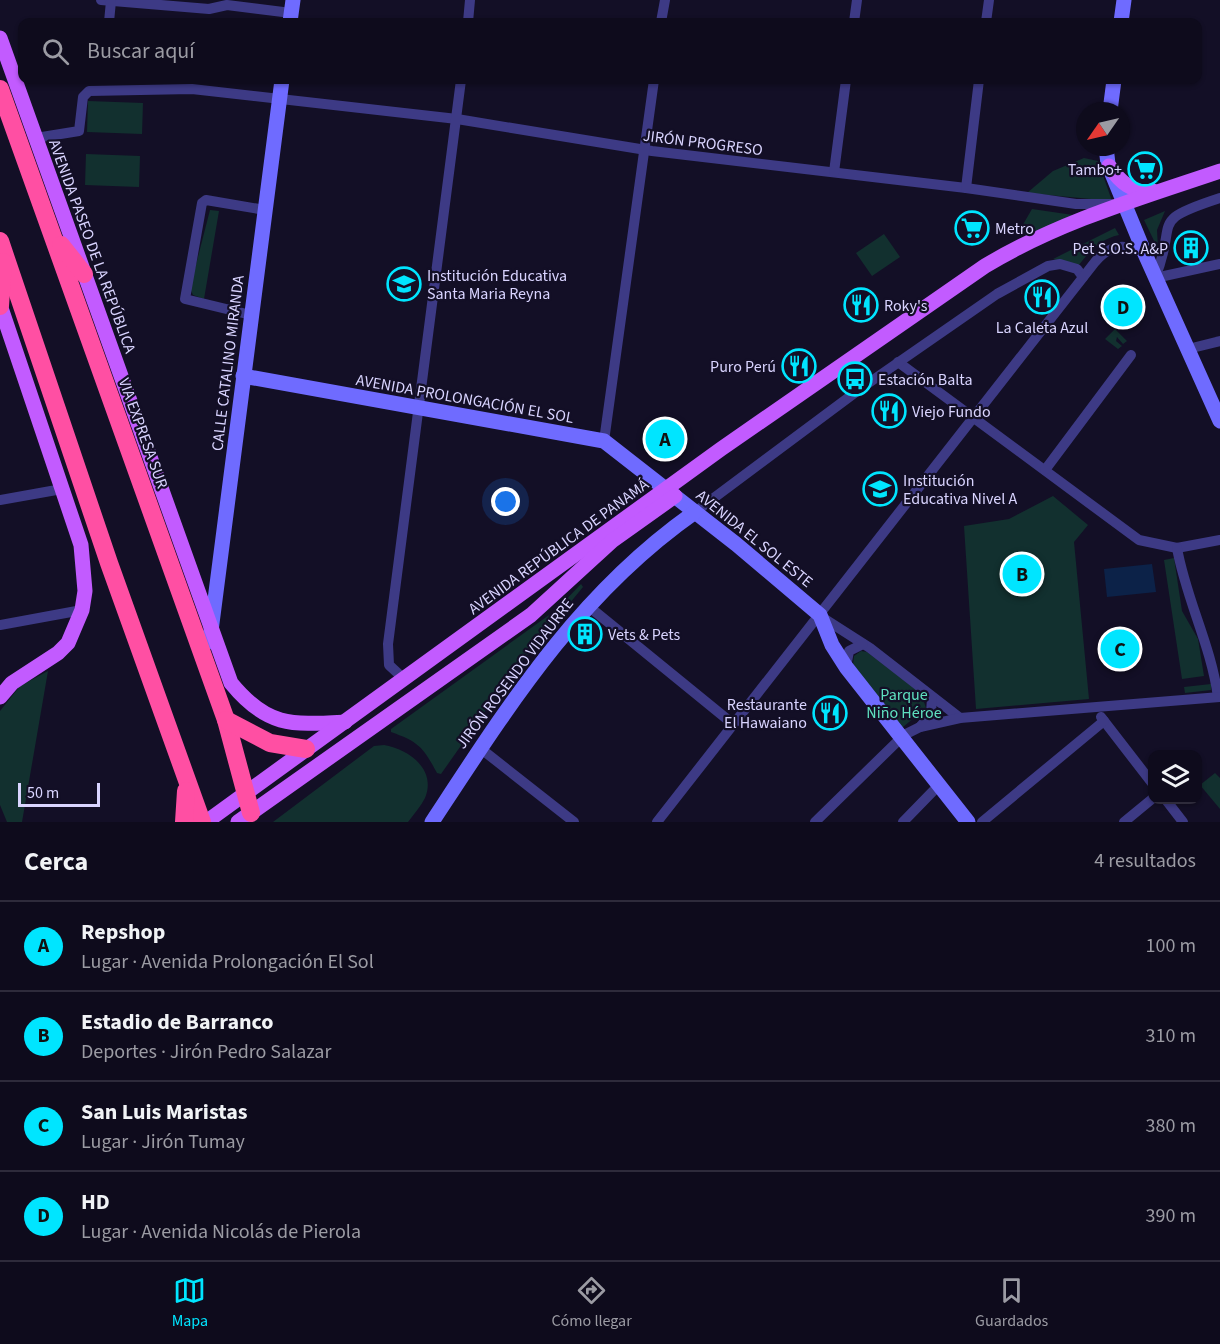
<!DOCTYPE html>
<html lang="es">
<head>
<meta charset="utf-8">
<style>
  :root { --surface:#0e0b1c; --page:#171425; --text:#f1f3f6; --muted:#9b9ba3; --line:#2e2b3b; --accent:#00e5ff }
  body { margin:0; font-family:"Source Sans 3",sans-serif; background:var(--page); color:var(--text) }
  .controls { position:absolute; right:18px; bottom:18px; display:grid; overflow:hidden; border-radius:12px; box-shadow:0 2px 4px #0004 }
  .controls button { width:54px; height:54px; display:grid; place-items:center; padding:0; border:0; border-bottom:2px solid var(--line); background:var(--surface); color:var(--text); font:30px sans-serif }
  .compass { position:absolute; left:1076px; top:102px; width:54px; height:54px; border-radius:50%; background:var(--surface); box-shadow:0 2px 4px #0004; rotate:236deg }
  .scale { position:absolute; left:18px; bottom:15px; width:82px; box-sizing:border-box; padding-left:6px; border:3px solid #d9d4ff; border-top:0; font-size:16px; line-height:21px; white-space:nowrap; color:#d9d4ff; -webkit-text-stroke:4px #130f26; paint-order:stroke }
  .you { position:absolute; left:506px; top:502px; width:21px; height:21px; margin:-15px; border:4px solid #fff; border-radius:50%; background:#1a73e8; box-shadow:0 0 0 9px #1a73e833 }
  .badge { display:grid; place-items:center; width:39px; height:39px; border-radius:50%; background:var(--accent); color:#111; font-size:20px; font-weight:700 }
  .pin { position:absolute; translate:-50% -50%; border:3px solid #fff; box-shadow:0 2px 6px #0006 }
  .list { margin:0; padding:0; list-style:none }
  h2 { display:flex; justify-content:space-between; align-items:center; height:78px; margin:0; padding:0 24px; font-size:26px }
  h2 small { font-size:20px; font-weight:400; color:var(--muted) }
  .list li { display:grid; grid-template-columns:39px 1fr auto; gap:18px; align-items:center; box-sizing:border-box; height:90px; padding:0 24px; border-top:2px solid var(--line) }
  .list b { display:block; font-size:22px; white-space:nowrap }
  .list p { margin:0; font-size:20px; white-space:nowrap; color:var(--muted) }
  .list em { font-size:20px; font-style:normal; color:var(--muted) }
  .icon { flex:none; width:33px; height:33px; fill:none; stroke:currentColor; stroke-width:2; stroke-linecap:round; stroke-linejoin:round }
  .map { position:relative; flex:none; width:1220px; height:822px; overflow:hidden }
  .search { position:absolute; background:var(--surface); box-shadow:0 2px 4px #0004; left:18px; right:18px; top:18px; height:66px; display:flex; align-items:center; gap:15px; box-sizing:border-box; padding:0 21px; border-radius:12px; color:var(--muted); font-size:22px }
  .sheet { height:438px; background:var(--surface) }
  nav { display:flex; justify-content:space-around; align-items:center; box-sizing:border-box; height:84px; border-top:2px solid var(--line); background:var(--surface); font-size:16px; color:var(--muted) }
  nav a { display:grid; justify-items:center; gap:3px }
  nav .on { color:var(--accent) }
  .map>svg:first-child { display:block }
  .green { fill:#12302f }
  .water { fill:#0c2248 }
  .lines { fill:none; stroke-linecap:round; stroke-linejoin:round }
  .street { stroke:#3d3a85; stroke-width:10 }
  .secondary { stroke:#6f6bff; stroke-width:15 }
  .primary { stroke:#c25bff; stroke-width:15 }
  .highway { stroke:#ff4fa3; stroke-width:18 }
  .labels { text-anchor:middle; stroke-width:4.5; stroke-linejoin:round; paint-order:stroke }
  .street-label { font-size:16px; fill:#d9d4ff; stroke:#130f26 }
  .poi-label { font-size:16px; fill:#d9d4ff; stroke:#130f26; text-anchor:start }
  .park-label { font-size:16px; fill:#5fe0c0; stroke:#130f26 }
</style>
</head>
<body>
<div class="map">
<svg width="1220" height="822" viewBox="0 0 1220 822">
  <rect width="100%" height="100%" fill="#130f26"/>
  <g class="green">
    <polygon points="88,101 143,103 142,134 87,132"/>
    <polygon points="86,154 140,156 139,187 85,185"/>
    <polygon points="1084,158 1098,161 1112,201 1027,193 1053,171"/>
    <polygon points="1032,209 1073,215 1026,236 1021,228"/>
    <polygon points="210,210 219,211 204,299 193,295 190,288"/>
    <polygon points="1165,211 1157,230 1158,249 1144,220"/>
    <path d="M1115 228 1119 235C1100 239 1090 251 1078 266L1053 259Z"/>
    <polygon points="884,234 900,257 872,276 856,253"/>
    <polygon points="1115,329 1127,341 1123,344 1117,337 1116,341 1122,346 1118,349 1105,339"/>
    <polygon points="1053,496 1088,525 1074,542 1089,699 976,709 964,526 1009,519"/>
    <polygon points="1174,558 1182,611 1198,639 1204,676 1182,679 1164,560"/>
    <path d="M581 584 583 587 510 676 441 774 437 773C423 747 419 742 391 732V729L556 610Z"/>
    <polygon points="861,651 867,652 921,693 926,708 903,727 898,725 853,664 854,656"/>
    <polygon points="48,671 22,822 7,822 0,805 0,711 20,686"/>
    <polygon points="1211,684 1211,690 1185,693 1184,687"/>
    <path d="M384 745C408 749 437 769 425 798 421 806 414 814 408 822H273L374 746Z"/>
    <polygon points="1215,773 1220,778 1220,809 1200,785"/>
  </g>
  <polygon class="water" points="1152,564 1156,592 1107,597 1104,569"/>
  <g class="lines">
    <g class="street">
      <polyline points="101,0 209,9 227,5 291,13"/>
      <polyline points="109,22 111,1"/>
      <polyline points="468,22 470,0"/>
      <polyline points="661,22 665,0"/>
      <polyline points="854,22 857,0"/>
      <polyline points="986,22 989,0"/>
      <polyline points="42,137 79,131 83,97 89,91 192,89 457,119 652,151 966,188 1076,204 1112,204"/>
      <polyline points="834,172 846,80"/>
      <polyline points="966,188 979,80"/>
      <path d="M1155 278C1179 220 1146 222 1220 198"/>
      <polyline points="1155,278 1220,264"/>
      <polyline points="251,315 185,299 202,203 206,200 265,210"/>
      <polyline points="1188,349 1220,341"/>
      <polyline points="898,362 1139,540 1177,548 1220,540"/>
      <polyline points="604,441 654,80"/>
      <polyline points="1045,470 1131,355"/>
      <polyline points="0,500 62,489"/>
      <polyline points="695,512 860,389 997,294 1048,266 1060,264 1077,269 1083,277"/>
      <path d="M1177 548C1186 599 1211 645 1218 697"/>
      <polyline points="587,605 733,724"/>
      <polyline points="820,616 870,648 960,718"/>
      <polyline points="0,625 82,610"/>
      <polyline points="846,667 849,651 863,644"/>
      <polyline points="404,679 389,665 388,644 461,80"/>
      <polyline points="1101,717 1152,783"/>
      <polyline points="920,727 931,714 932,697"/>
      <polyline points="480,748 574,822"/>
      <polyline points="1166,800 1183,822"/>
      <path d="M657 822 1095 262C1110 244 1125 243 1145 254"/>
      <polyline points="815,822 904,735 920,727 960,718 1220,697"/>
      <polyline points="903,822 938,786"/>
      <polyline points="982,822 1104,721"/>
      <polyline points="1124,822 1152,799"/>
    </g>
    <g class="secondary">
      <polyline points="290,22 293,0"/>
      <polyline points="1121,22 1124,0"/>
      <polyline points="1110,111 1114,80"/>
      <polyline points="1106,147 1108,164 1145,254 1220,421"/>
      <polyline points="243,376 604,441 736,544 820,615 832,645 846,667 968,822"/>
      <polyline points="200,649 208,641 211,631 282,80"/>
      <path d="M432 822C509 705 578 594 695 512"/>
    </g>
    <g class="primary">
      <path d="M0 38 231 683C267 727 291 725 345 722"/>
      <path d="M1109 166C1120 182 1132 193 1153 191"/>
      <polyline points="0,305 81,545 85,591 82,610 68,643 58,653 12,683 0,697"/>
      <path d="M206 822 721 449 985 266C1058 222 1140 198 1220 171"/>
      <polyline points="238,822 531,615 612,541 675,496"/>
    </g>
    <g class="highway">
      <polyline points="0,89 226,720 251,813"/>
      <polyline points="0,241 109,563 202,822"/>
      <polyline points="61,245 84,274"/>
      <polyline points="0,306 3,262"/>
      <polyline points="226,720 270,743 306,749"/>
      <polyline points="184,822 186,791"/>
    </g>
  </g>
  <defs>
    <symbol id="supermarket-ring" viewBox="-11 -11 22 22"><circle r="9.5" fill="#130f26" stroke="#00e5ff" stroke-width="1.5"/><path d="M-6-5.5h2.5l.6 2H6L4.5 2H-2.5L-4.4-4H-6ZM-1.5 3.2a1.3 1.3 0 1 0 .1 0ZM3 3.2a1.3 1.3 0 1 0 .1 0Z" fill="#00e5ff"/></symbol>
    <symbol id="building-ring" viewBox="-11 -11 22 22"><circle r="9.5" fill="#130f26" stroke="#00e5ff" stroke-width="1.5"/><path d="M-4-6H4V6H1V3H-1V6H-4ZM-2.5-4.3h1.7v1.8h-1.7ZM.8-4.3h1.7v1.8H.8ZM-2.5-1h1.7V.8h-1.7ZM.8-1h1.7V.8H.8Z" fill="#00e5ff"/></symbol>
    <symbol id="school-ring" viewBox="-11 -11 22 22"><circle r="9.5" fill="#130f26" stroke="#00e5ff" stroke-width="1.5"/><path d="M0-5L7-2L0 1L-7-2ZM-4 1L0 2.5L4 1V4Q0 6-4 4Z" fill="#00e5ff"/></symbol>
    <symbol id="restaurant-ring" viewBox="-11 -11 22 22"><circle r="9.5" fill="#130f26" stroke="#00e5ff" stroke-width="1.5"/><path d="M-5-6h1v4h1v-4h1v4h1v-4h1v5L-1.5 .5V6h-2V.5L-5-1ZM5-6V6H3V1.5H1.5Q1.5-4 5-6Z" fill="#00e5ff"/></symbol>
    <symbol id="bus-ring" viewBox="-11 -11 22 22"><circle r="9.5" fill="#130f26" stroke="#00e5ff" stroke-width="1.5"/><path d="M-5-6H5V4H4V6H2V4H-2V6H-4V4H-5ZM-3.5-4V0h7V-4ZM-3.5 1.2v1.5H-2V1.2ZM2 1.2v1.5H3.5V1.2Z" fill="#00e5ff"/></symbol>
  </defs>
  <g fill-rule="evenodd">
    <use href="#supermarket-ring" x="1126" y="150" width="38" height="38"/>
    <use href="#supermarket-ring" x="953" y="209" width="38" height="38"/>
    <use href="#building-ring" x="1172" y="229" width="38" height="38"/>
    <use href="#school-ring" x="385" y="265" width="38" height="38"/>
    <use href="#restaurant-ring" x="1023" y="278" width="38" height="38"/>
    <use href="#restaurant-ring" x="842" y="286" width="38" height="38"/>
    <use href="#restaurant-ring" x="780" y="347" width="38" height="38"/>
    <use href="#bus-ring" x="836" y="360" width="38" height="38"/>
    <use href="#restaurant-ring" x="870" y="392" width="38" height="38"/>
    <use href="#school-ring" x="861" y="470" width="38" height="38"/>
    <use href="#building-ring" x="566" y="615" width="38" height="38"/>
    <use href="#restaurant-ring" x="811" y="694" width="38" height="38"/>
  </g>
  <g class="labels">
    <g class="street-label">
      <text transform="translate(703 142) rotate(7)" y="6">JIRÓN PROGRESO</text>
      <text transform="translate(93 246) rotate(70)" y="6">AVENIDA PASEO DE LA REPÚBLICA</text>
      <text transform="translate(227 363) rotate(-83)" y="6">CALLE CATALINO MIRANDA</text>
      <text transform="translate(465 398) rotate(10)" y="6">AVENIDA PROLONGACIÓN EL SOL</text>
      <text transform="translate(144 433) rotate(70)" y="6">VIA EXPRESA SUR</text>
      <text transform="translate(755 538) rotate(39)" y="6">AVENIDA EL SOL ESTE</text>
      <text transform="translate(558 546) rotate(-36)" y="6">AVENIDA REPÚBLICA DE PANAMÁ</text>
      <text transform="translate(514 673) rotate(-53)" y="6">JIRÓN ROSENDO VIDAURRE</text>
    </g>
    <g class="poi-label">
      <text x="1122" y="175" text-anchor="end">Tambo+</text>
      <text x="995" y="234">Metro</text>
      <text x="1168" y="254" text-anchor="end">Pet S.O.S. A&amp;P</text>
      <text x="427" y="281">Institución Educativa<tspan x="427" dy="18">Santa Maria Reyna</tspan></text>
      <text x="884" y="311">Roky's</text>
      <text x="1042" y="333" text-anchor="middle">La Caleta Azul</text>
      <text x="776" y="372" text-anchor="end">Puro Perú</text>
      <text x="878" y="385">Estación Balta</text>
      <text x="912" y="417">Viejo Fundo</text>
      <text x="903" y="486">Institución<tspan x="903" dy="18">Educativa Nivel A</tspan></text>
      <text x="608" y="640">Vets &amp; Pets</text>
      <text x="807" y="710" text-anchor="end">Restaurante<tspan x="807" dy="18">El Hawaiano</tspan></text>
    </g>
    <g class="park-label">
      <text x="904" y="700">Parque<tspan x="904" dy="18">Niño Héroe</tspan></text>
    </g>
  </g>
</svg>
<div class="controls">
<button><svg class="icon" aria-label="layers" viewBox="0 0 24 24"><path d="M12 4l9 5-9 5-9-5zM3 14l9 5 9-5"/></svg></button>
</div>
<svg class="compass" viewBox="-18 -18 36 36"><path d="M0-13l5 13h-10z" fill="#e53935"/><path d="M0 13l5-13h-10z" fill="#9b9ba3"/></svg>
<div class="scale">50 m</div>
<div class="you"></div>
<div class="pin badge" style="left:665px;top:439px">A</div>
<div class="pin badge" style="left:1022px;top:574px">B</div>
<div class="pin badge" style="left:1120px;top:649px">C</div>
<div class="pin badge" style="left:1123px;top:307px">D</div>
<div class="search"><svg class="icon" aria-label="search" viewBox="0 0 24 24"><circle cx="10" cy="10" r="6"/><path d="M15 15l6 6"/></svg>Buscar aquí</div>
</div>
<section class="sheet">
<h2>Cerca<small>4 resultados</small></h2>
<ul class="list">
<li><span class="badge">A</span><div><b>Repshop</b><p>Lugar · Avenida Prolongación El Sol</p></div><em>100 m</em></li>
<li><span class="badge">B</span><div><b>Estadio de Barranco</b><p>Deportes · Jirón Pedro Salazar</p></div><em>310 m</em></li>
<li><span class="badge">C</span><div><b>San Luis Maristas</b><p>Lugar · Jirón Tumay</p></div><em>380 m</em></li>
<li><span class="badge">D</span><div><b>HD</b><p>Lugar · Avenida Nicolás de Pierola</p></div><em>390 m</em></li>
</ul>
</section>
<nav>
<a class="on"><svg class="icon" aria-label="map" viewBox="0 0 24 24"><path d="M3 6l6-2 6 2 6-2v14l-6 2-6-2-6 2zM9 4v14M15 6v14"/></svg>Mapa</a>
<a><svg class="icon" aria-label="directions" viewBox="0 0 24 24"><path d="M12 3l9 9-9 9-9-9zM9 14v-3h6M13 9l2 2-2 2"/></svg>Cómo llegar</a>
<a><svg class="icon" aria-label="saved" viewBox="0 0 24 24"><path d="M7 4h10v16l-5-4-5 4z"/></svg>Guardados</a>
</nav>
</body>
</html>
